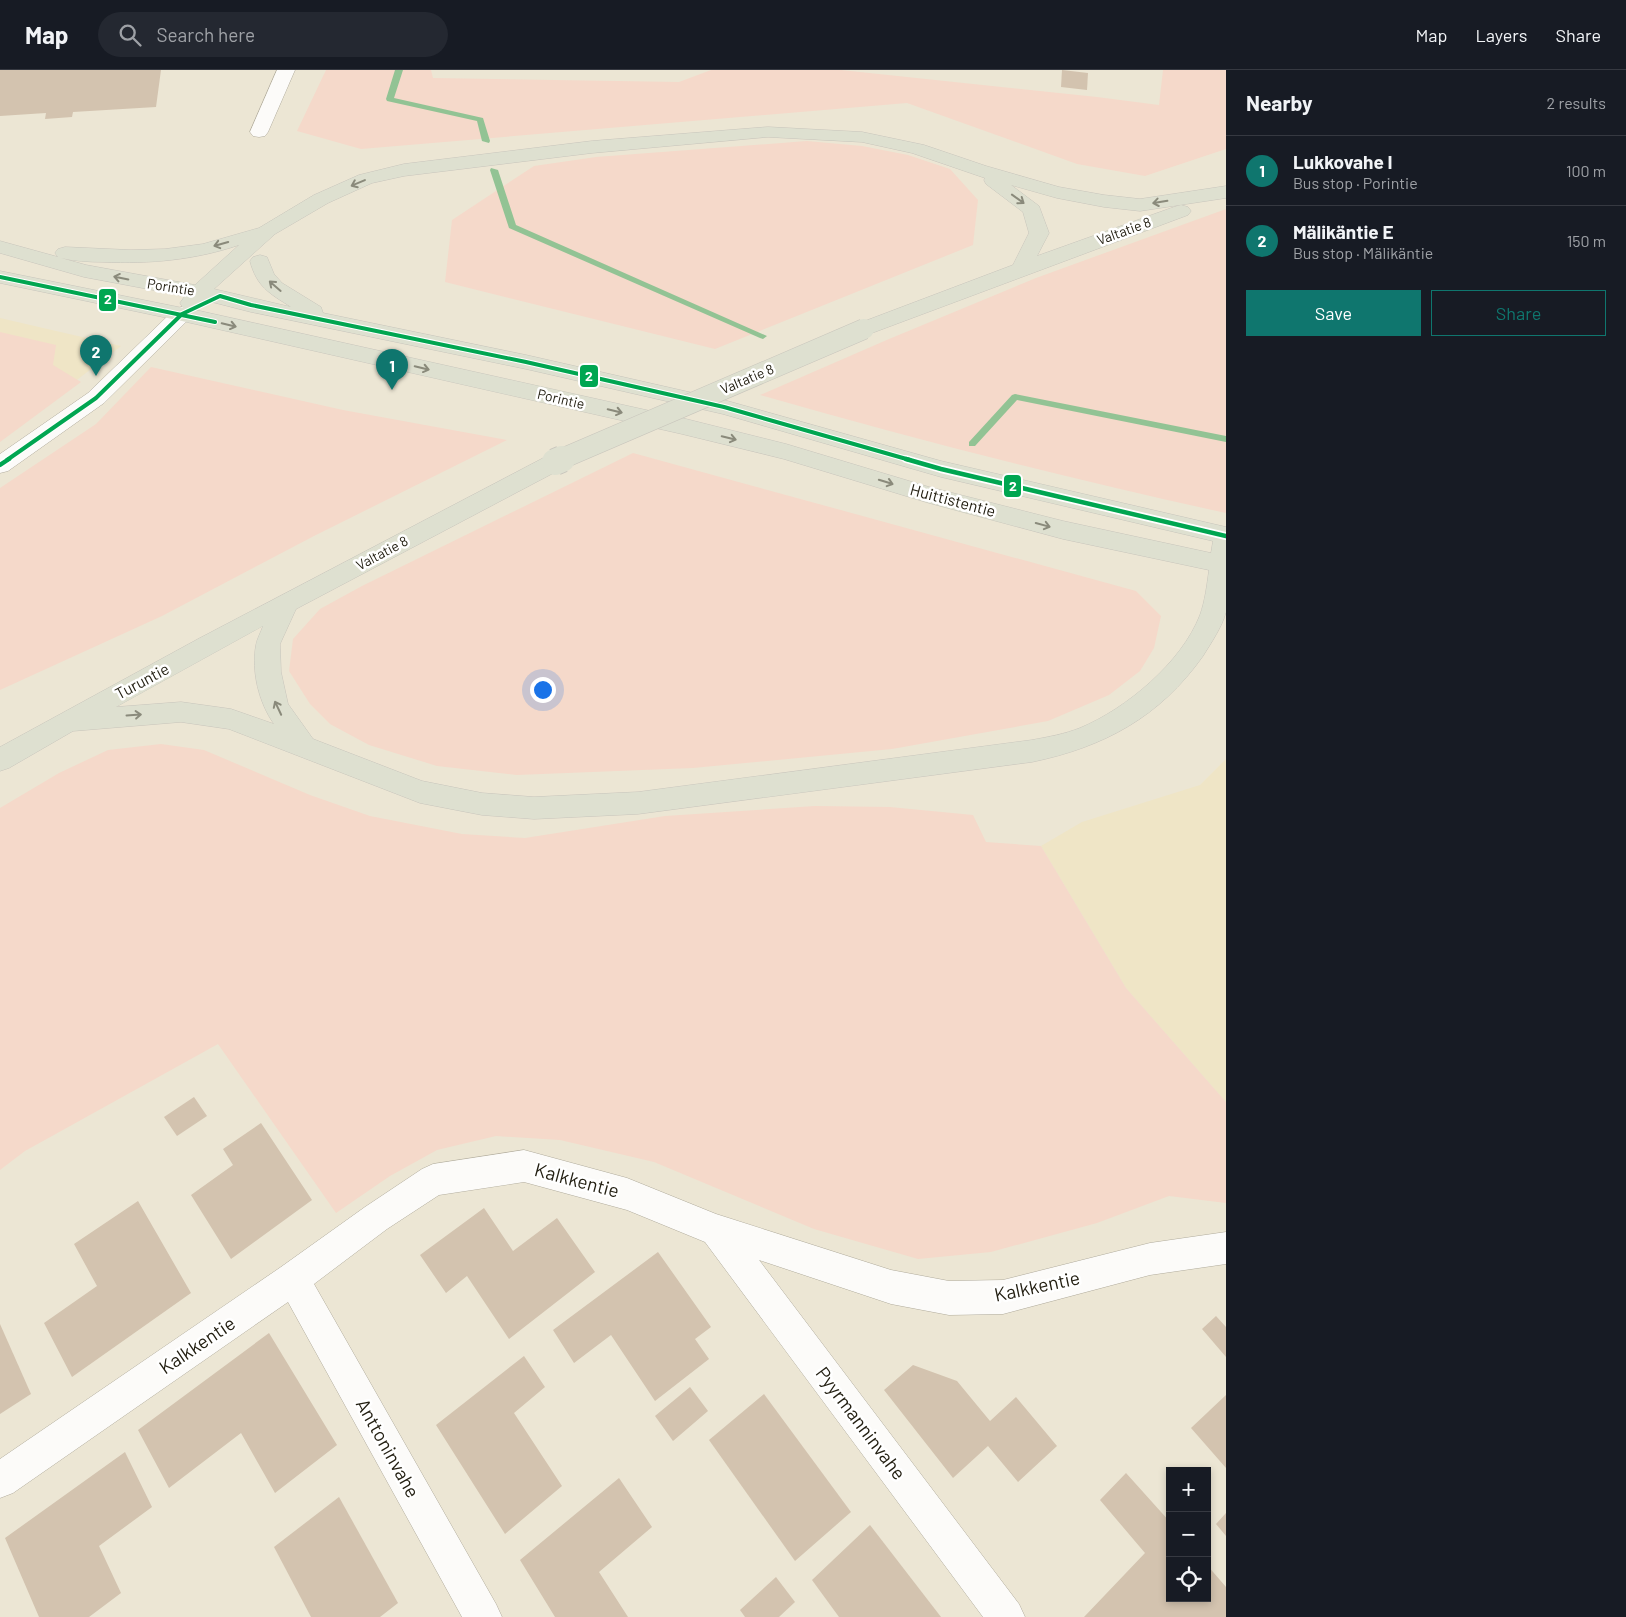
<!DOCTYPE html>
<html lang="en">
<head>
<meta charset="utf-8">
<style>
  :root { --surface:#171b24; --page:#242831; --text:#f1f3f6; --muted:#9ea1a6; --line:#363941; --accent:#0f766e }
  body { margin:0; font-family:Barlow,sans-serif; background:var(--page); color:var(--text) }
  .controls { position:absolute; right:15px; bottom:15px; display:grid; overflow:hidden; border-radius:0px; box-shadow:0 2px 8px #0003 }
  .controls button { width:45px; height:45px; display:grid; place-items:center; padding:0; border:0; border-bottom:1px solid var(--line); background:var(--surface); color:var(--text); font:25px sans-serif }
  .you { position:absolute; left:542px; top:619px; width:18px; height:18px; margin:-12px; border:4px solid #fff; border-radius:50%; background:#1a73e8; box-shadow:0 0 0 8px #1a73e833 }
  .badge { display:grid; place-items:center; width:32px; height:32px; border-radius:50%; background:var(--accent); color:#fff; font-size:16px; font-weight:700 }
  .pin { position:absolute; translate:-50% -41px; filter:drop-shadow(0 1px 2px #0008) }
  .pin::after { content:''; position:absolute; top:26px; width:18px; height:15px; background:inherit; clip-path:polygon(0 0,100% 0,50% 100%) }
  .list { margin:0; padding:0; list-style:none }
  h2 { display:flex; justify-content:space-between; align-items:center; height:65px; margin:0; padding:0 20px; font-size:21px }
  h2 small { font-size:16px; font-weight:400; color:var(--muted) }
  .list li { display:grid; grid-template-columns:32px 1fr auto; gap:15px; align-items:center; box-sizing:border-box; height:70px; padding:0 20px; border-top:1px solid var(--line) }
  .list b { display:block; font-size:19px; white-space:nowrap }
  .list p { margin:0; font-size:16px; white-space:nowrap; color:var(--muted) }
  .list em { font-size:16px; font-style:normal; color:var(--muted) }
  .actions { display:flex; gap:10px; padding:15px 20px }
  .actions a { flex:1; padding:11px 0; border:1px solid var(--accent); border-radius:0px; text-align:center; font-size:18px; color:var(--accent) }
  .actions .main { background:var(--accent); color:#fff }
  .icon { flex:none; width:28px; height:28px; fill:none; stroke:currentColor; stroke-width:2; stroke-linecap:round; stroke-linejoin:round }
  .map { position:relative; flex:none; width:1226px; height:1547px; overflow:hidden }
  header { display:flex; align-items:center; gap:30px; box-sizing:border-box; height:70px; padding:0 25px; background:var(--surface); border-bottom:1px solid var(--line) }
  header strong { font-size:24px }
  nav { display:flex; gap:28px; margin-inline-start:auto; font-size:18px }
  .search { width:350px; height:45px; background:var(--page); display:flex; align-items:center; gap:12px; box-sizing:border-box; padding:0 18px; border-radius:28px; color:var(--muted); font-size:19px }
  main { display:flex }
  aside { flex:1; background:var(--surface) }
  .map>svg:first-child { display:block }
  .built { fill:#efe5c6 }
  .green { fill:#f5d9ca }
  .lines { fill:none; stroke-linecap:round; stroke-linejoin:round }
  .stream { fill:#92c394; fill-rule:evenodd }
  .building { fill:#d3c3af }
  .minor-casing { stroke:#b0ab9c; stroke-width:1 }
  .trunk-casing { stroke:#c8c5bc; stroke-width:1 }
  .minor { fill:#fcfbf9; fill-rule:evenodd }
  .trunk { fill:#dee0d0; fill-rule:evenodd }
  .trunk-bridge-far1-casing { stroke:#c8c5bc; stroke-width:21; stroke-linecap:butt }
  .trunk-bridge-casing { stroke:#c8c5bc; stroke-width:28; stroke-linecap:butt }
  .trunk-bridge-far1 { stroke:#dee0d0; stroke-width:20 }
  .trunk-bridge { stroke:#dee0d0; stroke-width:26 }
  .bus-1-far1-casing { stroke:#fff; stroke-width:6 }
  .bus-1-casing { stroke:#fff; stroke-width:8 }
  .bus-1-far1 { stroke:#00a651; stroke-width:4 }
  .bus-1 { stroke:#00a651; stroke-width:4.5 }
  .oneway { stroke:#8a8a7b }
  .labels { text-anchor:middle; stroke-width:5; stroke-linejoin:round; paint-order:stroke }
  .far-street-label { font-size:14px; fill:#242013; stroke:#fff }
  .street-label { font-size:16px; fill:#242013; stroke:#fff }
  .near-street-label { font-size:19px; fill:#242013; stroke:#fff }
  .line-badge { stroke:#fff; stroke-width:2 }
  .badge-label { font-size:14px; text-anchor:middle; font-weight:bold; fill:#fff }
</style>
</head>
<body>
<header>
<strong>Map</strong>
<div class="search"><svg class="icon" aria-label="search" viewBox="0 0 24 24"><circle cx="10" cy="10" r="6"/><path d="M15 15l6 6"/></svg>Search here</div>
<nav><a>Map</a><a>Layers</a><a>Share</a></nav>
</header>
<main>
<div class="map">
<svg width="1226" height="1547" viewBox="0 0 1226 1547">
  <rect width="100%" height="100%" fill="#ece6d4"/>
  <g class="built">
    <polygon points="0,248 121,276 0,369"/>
    <polygon points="1226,689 1226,1032 1126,918 1041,776 1082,752 1200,715"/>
  </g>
  <g class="green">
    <polygon points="326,0 431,0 433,8 679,12 711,0 841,0 1097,27 1159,35 1163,0 1226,0 1226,79 1145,106 1077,94 907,33 361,79 297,61"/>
    <polygon points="807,71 862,76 908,85 950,99 978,130 973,175 715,279 445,212 452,150 534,96 596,87"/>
    <path d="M1226 139V443C1069 409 914 369 760 325L889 269 1036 208Z"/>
    <polygon points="0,262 56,275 53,295 81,312 0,372"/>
    <polygon points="151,297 343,340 507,370 314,466 162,546 0,620 0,418 96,354"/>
    <polygon points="633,383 1136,521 1161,546 1154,578 1140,601 1109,625 1048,651 892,679 693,698 517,705 437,696 369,675 330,654 310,634 289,601 293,569 320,539 362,516"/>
    <polygon points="161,674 204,680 310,725 370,746 462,764 525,768 665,746 815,736 890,737 973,745 986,772 1041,776 1126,918 1226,1032 1226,1133 1169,1126 1097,1153 991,1182 918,1189 814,1159 654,1092 560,1070 496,1066 437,1080 390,1106 336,1143 218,974 25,1081 0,1100 0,738 59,703 108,680"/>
  </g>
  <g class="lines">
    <g class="stream">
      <polygon points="395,0 403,0 394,28 483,48 490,71 489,73 482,71 477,51 387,31 386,29"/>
      <polygon points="491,98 498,100 516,155 767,266 763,269 760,268 509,158 490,100"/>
      <polygon points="1015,324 1226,366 1226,372 1017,330 975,376 969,376 969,372 1012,325"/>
    </g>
  </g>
  <g class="building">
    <polygon points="0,0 161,0 156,37 73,42 72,47 45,49 46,43 0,46"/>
    <polygon points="1062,0 1088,3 1087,20 1061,17"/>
    <polygon points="194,1027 207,1046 177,1066 164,1047"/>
    <polygon points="261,1053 312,1130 231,1189 191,1125 233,1095 223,1079"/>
    <polygon points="138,1131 191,1223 72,1307 44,1253 97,1216 74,1174"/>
    <polygon points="484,1138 513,1181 557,1148 595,1202 509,1269 467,1206 446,1223 420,1185"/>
    <polygon points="658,1182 711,1257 695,1269 709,1289 655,1331 611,1265 574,1293 553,1260"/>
    <polygon points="1216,1246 1226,1257 1226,1287 1202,1259"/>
    <polygon points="0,1254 31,1324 0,1344"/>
    <polygon points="269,1263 337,1375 275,1423 241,1363 169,1418 138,1360"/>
    <polygon points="524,1286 545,1317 514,1343 562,1416 505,1464 436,1355"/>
    <polygon points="913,1295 957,1311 990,1351 1016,1327 1057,1376 1018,1412 988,1376 953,1408 884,1320"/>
    <polygon points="690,1317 708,1341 673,1371 655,1346"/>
    <polygon points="764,1324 851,1442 795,1491 709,1370"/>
    <polygon points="1226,1325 1226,1398 1191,1358"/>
    <polygon points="125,1382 152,1437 99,1476 121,1523 89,1547 39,1547 5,1468"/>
    <polygon points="1126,1403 1170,1452 1170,1528 1207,1528 1207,1495 1226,1517 1226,1547 1084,1547 1145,1483 1100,1430"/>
    <polygon points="619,1408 652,1457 599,1502 628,1547 555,1547 520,1490"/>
    <polygon points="339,1427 398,1533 380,1547 311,1547 274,1477"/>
    <polygon points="1226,1443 1226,1466 1216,1454"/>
    <polygon points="870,1455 941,1547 839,1547 812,1510"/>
    <polygon points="776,1507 795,1532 779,1547 745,1547 740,1540"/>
  </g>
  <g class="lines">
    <defs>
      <g id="minor">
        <polygon points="277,0 295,0 268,62 265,66 259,67 253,66 250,62"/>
        <polygon points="182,237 189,239 192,244 189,249 104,333 8,401 0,403 0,384 88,323 175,239"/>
        <polygon points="524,1080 627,1108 716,1144 891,1200 949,1211 1003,1210 1150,1173 1226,1162 1226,1194 1150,1205 1003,1244 949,1245 891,1234 759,1190 1019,1534 1025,1547 983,1547 705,1172 627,1140 524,1112 439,1125 387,1159 314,1214 496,1534 502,1547 462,1547 288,1232 13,1423 0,1428 0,1389 281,1197 365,1137 422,1099 433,1094"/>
      </g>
      <path id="trunk" d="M768 57 862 62 924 75 986 96 1059 117 1104 125 1140 129 1226 116V128L1140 141 1104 137 1057 128 1011 115 1039 136 1049 163 1037 186 1174 137 1181 135 1188 137 1191 141 1188 145 864 266 857 264 854 259 857 254 1013 195 1029 163 1023 142 986 114 984 110 985 108 912 83 862 72 768 67 592 83 404 106 372 113 328 133 275 164 214 219 291 237C269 223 257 217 250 191L253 187 260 185 267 187 274 204 282 213 321 237 323 243 526 285 724 330 941 391 1226 457C1226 477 1226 496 1226 515 1226 523 1226 533 1226 542 1222 557 1211 573 1203 586 1160 647 1104 677 1032 692L638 744 534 749 482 745 420 733 229 659 181 652 73 661 9 698 0 701V677L198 569 547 386 555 384 563 386 566 392 563 398 296 539 280 574 281 602 288 634 313 669 422 711 482 723 534 727 638 722 1032 670C1048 667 1065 664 1080 658 1126 639 1182 592 1200 545 1205 531 1207 515 1209 500L1063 469 929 433 784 389 682 364 182 251 0 213V201L183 238 180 233 185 226 84 207 0 183V171L58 187 55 183 58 179 65 177 131 180 165 179 203 174 259 158 314 125 359 105 404 94 592 71ZM239 175 195 215 86 195 61 188C74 191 89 192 103 192 150 194 195 190 239 175ZM204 230 251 242 526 299 723 344 941 407 1213 471 1211 483 1063 451 929 417 786 374 682 348 191 239 197 238ZM263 556C261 562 257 569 256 575 251 601 259 633 274 654L231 639 181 632 116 637Z"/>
    </defs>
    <use href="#minor" class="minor-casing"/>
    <use href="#trunk" class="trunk-casing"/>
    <use href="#minor" class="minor"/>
    <use href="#trunk" class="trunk"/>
    <defs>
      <polyline id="trunk-bridge-far1" points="559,390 864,259"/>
      <polyline id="trunk-bridge" points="555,392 562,389"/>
    </defs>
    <use href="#trunk-bridge-far1" class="trunk-bridge-far1-casing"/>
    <use href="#trunk-bridge" class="trunk-bridge-casing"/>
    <use href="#trunk-bridge-far1" class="trunk-bridge-far1"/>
    <use href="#trunk-bridge" class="trunk-bridge"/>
    <defs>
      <g id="bus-1-far1">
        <polyline points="0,207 215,252"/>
        <polyline points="7,390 96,328 182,244 220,226 251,235 526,292 724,337 910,390"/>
      </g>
      <g id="bus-1">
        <polyline points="906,389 941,399 1226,466"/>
        <polyline points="0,395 9,389"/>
      </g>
    </defs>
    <use href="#bus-1-far1" class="bus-1-far1-casing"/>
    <use href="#bus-1" class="bus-1-casing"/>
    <use href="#bus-1-far1" class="bus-1-far1"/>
    <use href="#bus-1" class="bus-1"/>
  </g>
  <defs><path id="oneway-shaft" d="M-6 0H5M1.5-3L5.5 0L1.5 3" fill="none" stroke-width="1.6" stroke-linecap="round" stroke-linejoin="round" transform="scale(1.25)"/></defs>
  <g class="oneway">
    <use href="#oneway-shaft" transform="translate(358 113) rotate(157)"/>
    <use href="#oneway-shaft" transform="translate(1018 129) rotate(36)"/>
    <use href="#oneway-shaft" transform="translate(1160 132) rotate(171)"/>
    <use href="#oneway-shaft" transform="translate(221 174) rotate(164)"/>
    <use href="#oneway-shaft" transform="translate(121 208) rotate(-169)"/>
    <use href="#oneway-shaft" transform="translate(275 216) rotate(-139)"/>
    <use href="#oneway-shaft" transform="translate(229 255) rotate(13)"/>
    <use href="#oneway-shaft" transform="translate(422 298) rotate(13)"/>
    <use href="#oneway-shaft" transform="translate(615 341) rotate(13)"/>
    <use href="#oneway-shaft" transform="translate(729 368) rotate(14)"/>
    <use href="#oneway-shaft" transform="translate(886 412) rotate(17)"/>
    <use href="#oneway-shaft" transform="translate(1043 455) rotate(15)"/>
    <use href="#oneway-shaft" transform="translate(278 638) rotate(-115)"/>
    <use href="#oneway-shaft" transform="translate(134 645) rotate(-4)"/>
  </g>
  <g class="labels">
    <g class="far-street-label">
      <text transform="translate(1124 161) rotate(-20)" y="5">Valtatie 8</text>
      <text transform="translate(171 217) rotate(9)" y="5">Porintie</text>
      <text transform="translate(747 309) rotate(-23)" y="5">Valtatie 8</text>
      <text transform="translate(561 329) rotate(13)" y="5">Porintie</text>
      <text transform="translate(382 483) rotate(-28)" y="5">Valtatie 8</text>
    </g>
    <g class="street-label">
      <text transform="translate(953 430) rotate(15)" y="6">Huittistentie</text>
      <text transform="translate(142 611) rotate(-28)" y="6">Turuntie</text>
    </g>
    <g class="near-street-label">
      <text transform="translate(577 1110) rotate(15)" y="7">Kalkkentie</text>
      <text transform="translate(1037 1216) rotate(-12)" y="7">Kalkkentie</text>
      <text transform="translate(197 1275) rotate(-34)" y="7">Kalkkentie</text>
      <text transform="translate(861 1353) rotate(53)" y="7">Pyyrmanninvahe</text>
      <text transform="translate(388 1378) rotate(61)" y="7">Anttoninvahe</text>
    </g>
  </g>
  <g class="line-badge">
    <rect x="98" y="218" width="19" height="24" rx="5" fill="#00a651"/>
    <rect x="579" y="294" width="20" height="24" rx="5" fill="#00a651"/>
    <rect x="1003" y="404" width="19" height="24" rx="5" fill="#00a651"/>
  </g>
  <g class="badge-label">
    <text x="108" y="234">2</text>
    <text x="589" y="311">2</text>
    <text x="1013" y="421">2</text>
  </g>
</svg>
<div class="controls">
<button>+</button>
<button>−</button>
<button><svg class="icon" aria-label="locate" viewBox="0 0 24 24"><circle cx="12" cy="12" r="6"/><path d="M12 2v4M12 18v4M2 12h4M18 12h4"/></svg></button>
</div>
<div class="you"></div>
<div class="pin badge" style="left:392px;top:320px">1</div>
<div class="pin badge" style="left:96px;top:306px">2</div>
</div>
<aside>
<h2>Nearby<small>2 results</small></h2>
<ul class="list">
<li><span class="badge">1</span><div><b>Lukkovahe I</b><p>Bus stop · Porintie</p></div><em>100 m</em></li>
<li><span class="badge">2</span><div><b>Mälikäntie E</b><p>Bus stop · Mälikäntie</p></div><em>150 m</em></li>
</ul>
<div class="actions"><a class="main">Save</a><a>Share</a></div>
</aside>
</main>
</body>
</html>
